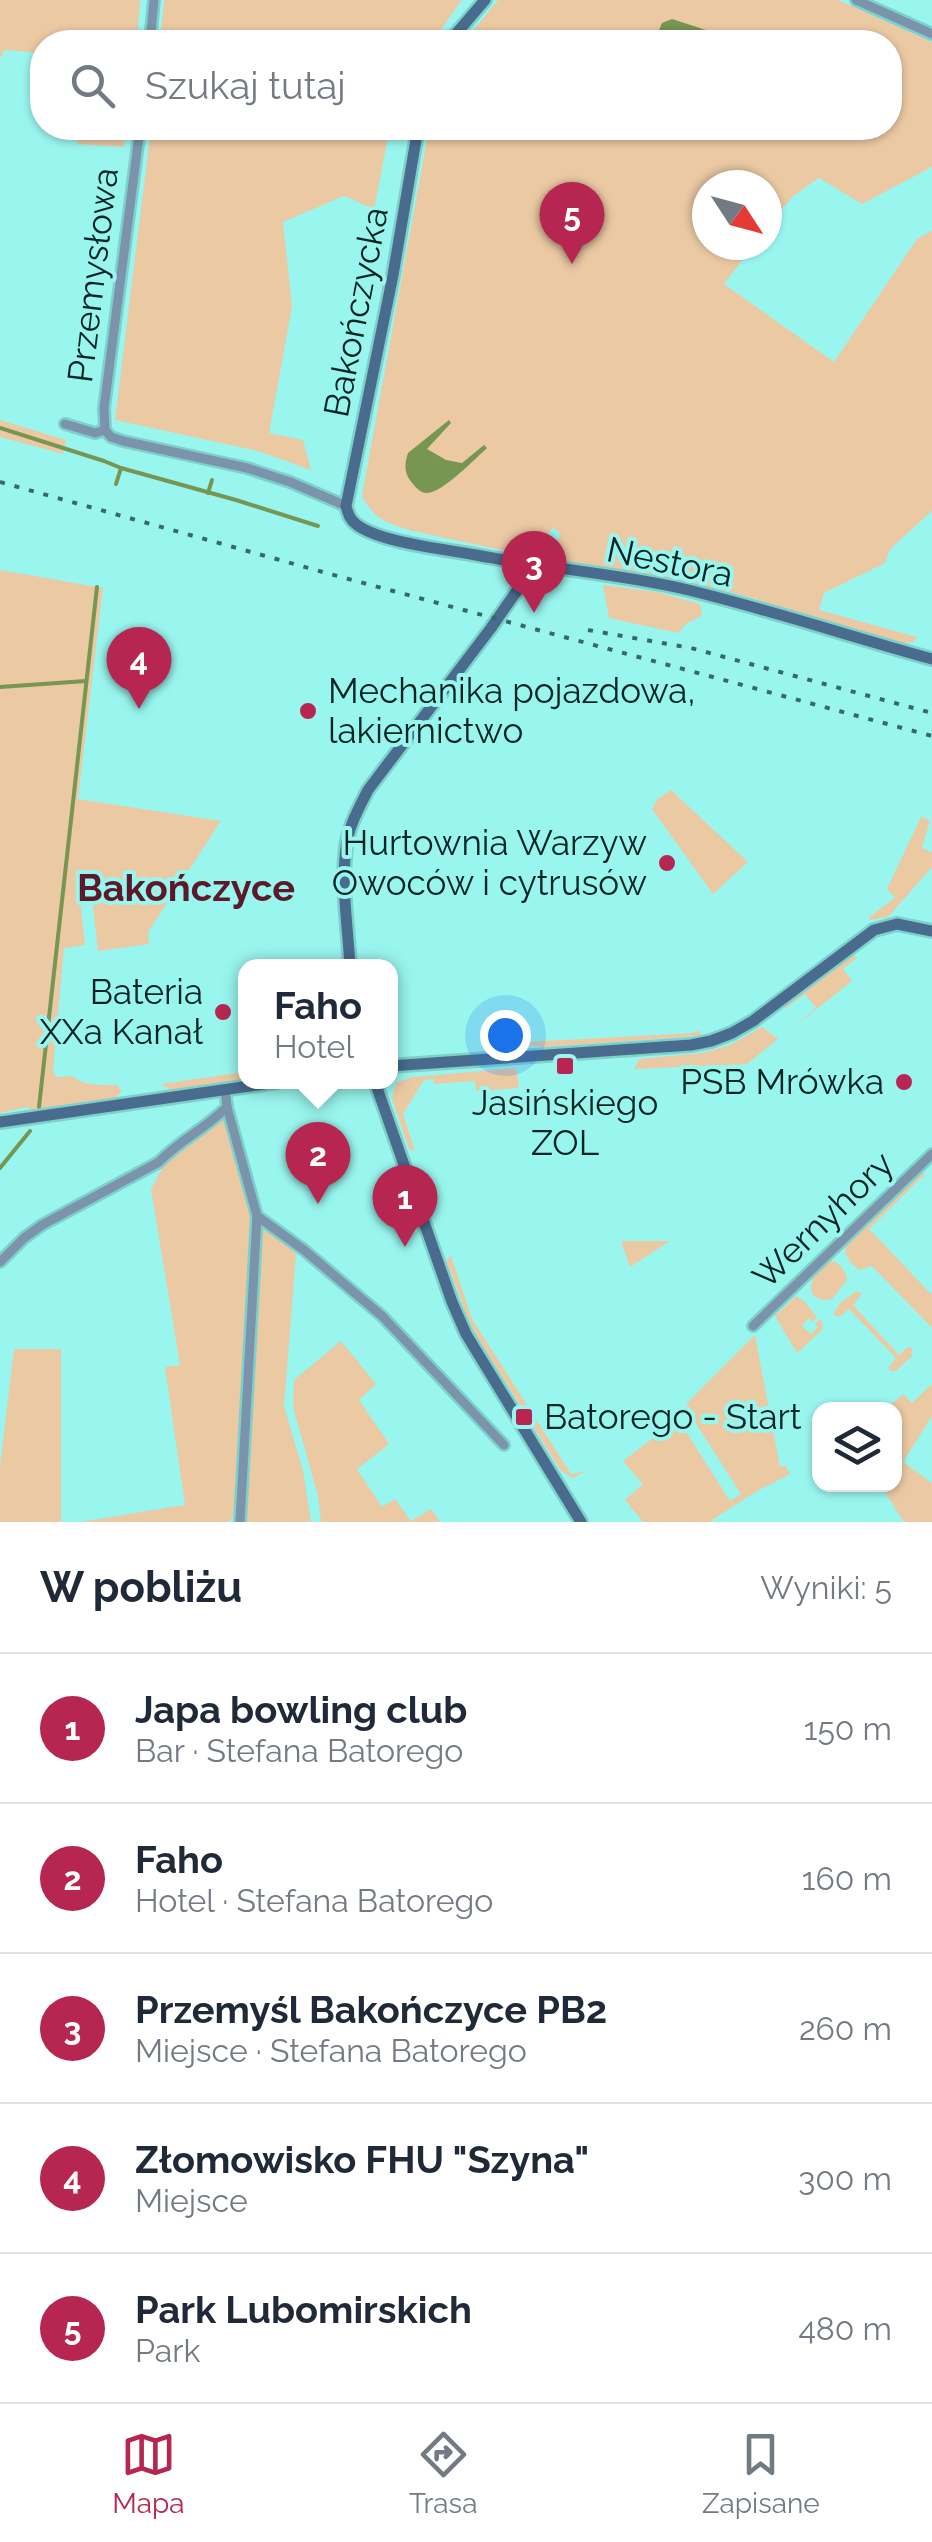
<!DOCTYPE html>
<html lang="pl">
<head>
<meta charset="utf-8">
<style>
  :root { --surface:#fff; --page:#f2f2f3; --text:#1f2937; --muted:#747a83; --line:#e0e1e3; --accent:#b62651 }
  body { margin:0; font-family:Raleway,sans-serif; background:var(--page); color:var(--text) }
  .controls { position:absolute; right:30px; bottom:30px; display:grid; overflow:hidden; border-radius:20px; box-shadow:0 2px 8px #0004 }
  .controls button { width:90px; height:90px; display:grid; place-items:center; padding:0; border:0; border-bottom:2px solid var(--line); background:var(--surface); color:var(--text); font:50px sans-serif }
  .compass { position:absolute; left:692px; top:170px; width:90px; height:90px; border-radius:50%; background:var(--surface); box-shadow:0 2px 8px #0004; rotate:126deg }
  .you { position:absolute; left:505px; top:1035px; width:35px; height:35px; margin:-25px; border:8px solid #fff; border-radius:50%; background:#1a73e8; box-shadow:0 0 0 15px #1a73e833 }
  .badge { display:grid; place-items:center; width:65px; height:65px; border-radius:50%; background:var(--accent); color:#fff; font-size:32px; font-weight:700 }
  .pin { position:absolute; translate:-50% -82px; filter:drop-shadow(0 2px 5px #0008) }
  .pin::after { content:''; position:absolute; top:52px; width:35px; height:30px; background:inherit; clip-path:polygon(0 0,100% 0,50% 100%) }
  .popup { position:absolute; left:238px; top:959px; width:160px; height:130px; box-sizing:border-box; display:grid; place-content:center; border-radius:20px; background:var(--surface); filter:drop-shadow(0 2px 8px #0005); font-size:32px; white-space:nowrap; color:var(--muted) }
  .popup b { font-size:38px; color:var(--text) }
  .popup::after { content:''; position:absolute; left:50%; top:100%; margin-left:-20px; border:20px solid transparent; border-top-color:var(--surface) }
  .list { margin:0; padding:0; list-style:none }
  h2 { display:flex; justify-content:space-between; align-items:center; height:130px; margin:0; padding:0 40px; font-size:42px }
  h2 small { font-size:32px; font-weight:400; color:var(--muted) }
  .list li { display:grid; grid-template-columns:65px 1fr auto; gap:30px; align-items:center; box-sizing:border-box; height:150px; padding:0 40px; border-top:2px solid var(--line) }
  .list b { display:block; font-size:38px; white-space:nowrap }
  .list p { margin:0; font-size:32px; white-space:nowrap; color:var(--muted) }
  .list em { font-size:32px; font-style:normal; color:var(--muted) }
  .icon { flex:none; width:55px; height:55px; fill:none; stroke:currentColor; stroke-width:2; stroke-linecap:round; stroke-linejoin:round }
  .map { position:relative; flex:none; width:932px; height:1522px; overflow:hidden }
  .search { position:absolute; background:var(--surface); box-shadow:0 2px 8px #0004; left:30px; right:30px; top:30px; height:110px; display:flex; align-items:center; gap:25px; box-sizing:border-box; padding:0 35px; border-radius:40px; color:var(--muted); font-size:38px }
  .sheet { height:880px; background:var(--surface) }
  nav { display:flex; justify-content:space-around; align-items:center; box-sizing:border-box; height:140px; border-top:2px solid var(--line); background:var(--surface); font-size:28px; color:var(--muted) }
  nav a { display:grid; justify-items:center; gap:5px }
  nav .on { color:var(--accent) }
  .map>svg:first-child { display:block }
  .green { fill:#ebc9a3 }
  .water { fill:#769652 }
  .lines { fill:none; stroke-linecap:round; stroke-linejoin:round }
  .stream { stroke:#769652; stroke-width:4 }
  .street-casing { stroke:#7ed0ca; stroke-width:14 }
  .secondary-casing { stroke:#7ed0ca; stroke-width:16 }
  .street { stroke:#7b93ab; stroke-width:9 }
  .secondary { stroke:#496c8e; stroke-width:11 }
  .rail { stroke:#376a67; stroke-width:4; stroke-dasharray:5 10; stroke-linecap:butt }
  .poi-dot { fill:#b62651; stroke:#99f6ef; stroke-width:4 }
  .labels { text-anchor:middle; stroke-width:8; stroke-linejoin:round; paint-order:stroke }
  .street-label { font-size:35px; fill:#052422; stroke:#99f6ef }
  .poi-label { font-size:35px; fill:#052422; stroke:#99f6ef; text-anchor:end }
  .neighbourhood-label { font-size:38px; font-weight:bold; fill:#5d1829; stroke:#99f6ef }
</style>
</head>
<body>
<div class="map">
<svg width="932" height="1522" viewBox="0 0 932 1522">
  <rect width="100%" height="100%" fill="#99f6ef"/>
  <g class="green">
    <polygon points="0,0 140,0 137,42 42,42 42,53 4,50 0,59"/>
    <polygon points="164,0 462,0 432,42 160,42"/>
    <path d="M498 0H838L932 42V167L862 204 819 178 792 197 767 228V185H707V245H754L724 284 834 362 917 239 932 231V511L890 549 885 563 824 593 819 610 917 637 913 642 904 643C853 630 804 614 755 599 692 580 628 570 563 561L556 555 560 532 552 528 539 548 528 556 409 530C385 522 374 519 362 496L429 128H890V42H464Z"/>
    <polygon points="78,128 126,128 124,147 77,144"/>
    <polygon points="151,128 390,128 374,209 344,196 283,222 292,307 269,433 303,440 311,470 258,451 115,420"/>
    <polygon points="0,420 66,440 63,454 0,437"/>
    <path d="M0 570 103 588 78 799 221 821 148 932 149 944 98 951 91 889H79L85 945 64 948 53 1071 56 1077 72 1076C83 1086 103 1085 117 1085L122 1091 112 1100 35 1112 27 1107 0 1113Z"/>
    <polygon points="603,585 657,592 700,604 702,616 687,623 678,633 609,618"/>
    <polygon points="671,790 748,862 713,894 652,809 658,799"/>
    <polygon points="921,817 930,820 922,848 932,852 932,867 888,917 871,920 869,917 895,898 887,889"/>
    <polygon points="853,955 857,958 843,969 852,981 788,1032 816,1008 805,994 785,1009 785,1007"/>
    <polygon points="762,1027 778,1039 747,1064 634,1069 639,1059 702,1053 730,1045"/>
    <polygon points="700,1030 701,1035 684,1037 543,1047 513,1044 491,1045 490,1042 509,1041 523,1031 528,1042 693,1033"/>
    <polygon points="516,1068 519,1088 476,1091 475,1081 434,1084 434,1079 424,1080 403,1114 415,1151 409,1149 392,1099 396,1083 412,1077"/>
    <polygon points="245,1072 245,1081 180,1091 171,1090 161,1084"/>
    <polygon points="223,1117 227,1120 252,1216 239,1446 233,1518 228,1522 80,1522 185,1505 165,1367 180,1365 151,1189 164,1165"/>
    <path d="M924 1173 923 1179 921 1178 869 1229 932 1295V1328L872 1266 860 1270C849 1263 845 1257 845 1244L918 1174Z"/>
    <path d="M263 1230 284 1238 296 1254 284 1406 303 1471 311 1522H247C246 1494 253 1466 249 1438Z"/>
    <polygon points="621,1241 670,1241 630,1267"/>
    <polygon points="451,1256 472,1319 571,1474 586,1471 573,1478 561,1471 476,1335 466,1314 447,1262 447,1259"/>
    <path d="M830 1261C839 1261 846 1271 847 1280L832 1299 821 1300 812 1294C808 1279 818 1269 830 1261Z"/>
    <polygon points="857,1291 862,1294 853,1305 899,1355 908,1347 912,1348 912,1356 896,1371 890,1371 888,1368 896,1358 849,1309 839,1317 833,1314 841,1302"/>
    <polygon points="796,1296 804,1301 817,1317 813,1322 809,1318 802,1326 811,1334 818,1327 815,1324 820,1319 823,1324 821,1331 797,1353 775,1316"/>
    <polygon points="755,1335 780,1467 785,1465 790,1474 757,1491 712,1520 713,1522 643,1522 625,1500 643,1484 623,1461 678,1419 730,1501 741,1494 686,1408 688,1402"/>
    <polygon points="341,1341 376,1384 359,1400 389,1444 357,1469 382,1507 395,1499 411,1521 431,1509 440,1522 321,1522 318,1496 293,1407 294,1380"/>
    <polygon points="14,1349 61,1349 61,1522 0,1522 0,1466"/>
    <polygon points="932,1384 932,1416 903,1462 932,1483 932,1522 904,1522 880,1485 894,1484 894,1410 886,1409 903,1394 912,1403"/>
  </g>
  <g class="water">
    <polygon points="672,19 715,33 724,42 654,42 662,23"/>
    <path d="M449 420 451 423 427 449 446 460 462 463 484 445 487 448C476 458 442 493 427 493 421 493 416 488 413 484 404 474 404 465 408 453Z"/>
  </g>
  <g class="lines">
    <g class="stream">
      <polyline points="0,428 104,461 121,468 116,484"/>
      <polyline points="121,468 236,500 318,526"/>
      <polyline points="208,493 212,480"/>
      <polyline points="0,687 86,681"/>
      <polyline points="39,1107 97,587"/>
      <polyline points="0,1168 30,1131"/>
    </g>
    <defs>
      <g id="street">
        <polyline points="856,0 932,34"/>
        <polyline points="150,42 154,0"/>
        <polyline points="65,424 95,433 105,430 111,437 123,441 247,468 290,482 346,506"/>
        <polyline points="105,430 104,408 140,128"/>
        <polyline points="227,1107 257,1216 240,1522"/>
        <polyline points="257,1216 304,1250 382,1316 504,1445"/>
        <path d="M0 1262 24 1238 42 1225 159 1162C179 1141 206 1128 227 1107L225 1089"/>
        <polyline points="753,1326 932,1154"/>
      </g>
      <g id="secondary">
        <polyline points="449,42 485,0"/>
        <path d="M418 128 393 275 346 506C348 514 350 520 357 525 382 543 444 549 476 555 544 568 613 573 680 588 765 608 848 636 932 659"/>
        <path d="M350 966C348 929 341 885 346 848 348 827 359 808 368 790L491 628 534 566"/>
        <polyline points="390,1066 691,1045 711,1041 732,1033 753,1021 874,930 897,924 932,931"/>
        <polyline points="375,1082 452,1302 466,1334 581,1522"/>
        <polyline points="0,1122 278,1082"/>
      </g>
    </defs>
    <use href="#street" class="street-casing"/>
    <use href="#secondary" class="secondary-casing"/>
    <use href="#street" class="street"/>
    <use href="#secondary" class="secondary"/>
    <g class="rail">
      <polyline points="0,482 330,574 932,736"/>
      <polyline points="588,630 691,648 932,713"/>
    </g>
  </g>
  <g class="poi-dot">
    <circle cx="308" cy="711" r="10"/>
    <circle cx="667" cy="863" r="10"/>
    <circle cx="223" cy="1012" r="10"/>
    <rect x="555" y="1056" width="20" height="20" rx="5"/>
    <circle cx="904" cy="1082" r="10"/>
    <rect x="514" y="1407" width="20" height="20" rx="5"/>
  </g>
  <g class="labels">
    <g class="street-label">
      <text transform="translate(93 275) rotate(-83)" y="12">Przemysłowa</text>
      <text transform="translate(356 312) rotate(-79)" y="12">Bakończycka</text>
      <text transform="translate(670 562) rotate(12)" y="12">Nestora</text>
      <text transform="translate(823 1220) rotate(-44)" y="12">Wernyhory</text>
    </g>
    <g class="poi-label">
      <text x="328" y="703" text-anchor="start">Mechanika pojazdowa,<tspan x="328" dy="40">lakiernictwo</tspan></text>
      <text x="647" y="855">Hurtownia Warzyw<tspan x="647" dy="40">Owoców i cytrusów</tspan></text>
      <text x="203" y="1004">Bateria<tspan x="203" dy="40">XXa Kanał</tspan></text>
      <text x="884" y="1094">PSB Mrówka</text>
      <text x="565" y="1115" text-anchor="middle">Jasińskiego<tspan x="565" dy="40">ZOL</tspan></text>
      <text x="544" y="1429" text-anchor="start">Batorego - Start</text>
    </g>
    <g class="neighbourhood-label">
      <text x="186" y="901">Bakończyce</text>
    </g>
  </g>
</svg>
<div class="controls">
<button><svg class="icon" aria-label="layers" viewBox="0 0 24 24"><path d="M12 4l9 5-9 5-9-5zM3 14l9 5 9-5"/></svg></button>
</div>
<svg class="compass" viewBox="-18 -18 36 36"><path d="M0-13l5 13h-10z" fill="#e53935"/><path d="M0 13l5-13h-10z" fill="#747a83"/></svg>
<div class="you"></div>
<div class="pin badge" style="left:405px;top:1247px">1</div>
<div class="pin badge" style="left:318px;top:1204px">2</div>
<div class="popup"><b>Faho</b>Hotel</div>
<div class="pin badge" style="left:534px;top:613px">3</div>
<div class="pin badge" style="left:139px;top:709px">4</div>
<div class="pin badge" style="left:572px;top:264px">5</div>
<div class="search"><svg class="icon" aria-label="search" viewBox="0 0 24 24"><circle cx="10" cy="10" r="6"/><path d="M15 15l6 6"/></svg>Szukaj tutaj</div>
</div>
<section class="sheet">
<h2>W pobliżu<small>Wyniki: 5</small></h2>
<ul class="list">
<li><span class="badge">1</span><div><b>Japa bowling club</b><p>Bar · Stefana Batorego</p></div><em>150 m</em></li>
<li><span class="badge">2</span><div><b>Faho</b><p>Hotel · Stefana Batorego</p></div><em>160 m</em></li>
<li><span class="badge">3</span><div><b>Przemyśl Bakończyce PB2</b><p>Miejsce · Stefana Batorego</p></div><em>260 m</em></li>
<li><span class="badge">4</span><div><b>Złomowisko FHU &quot;Szyna&quot;</b><p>Miejsce</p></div><em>300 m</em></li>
<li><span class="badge">5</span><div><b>Park Lubomirskich</b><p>Park</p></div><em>480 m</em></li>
</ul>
</section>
<nav>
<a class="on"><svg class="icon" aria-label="map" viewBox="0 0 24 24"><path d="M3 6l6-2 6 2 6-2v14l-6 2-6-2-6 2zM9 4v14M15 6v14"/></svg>Mapa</a>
<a><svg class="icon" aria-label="directions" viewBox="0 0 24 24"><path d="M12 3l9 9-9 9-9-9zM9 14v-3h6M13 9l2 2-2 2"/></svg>Trasa</a>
<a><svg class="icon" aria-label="saved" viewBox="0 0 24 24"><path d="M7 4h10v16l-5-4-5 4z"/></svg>Zapisane</a>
</nav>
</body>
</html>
